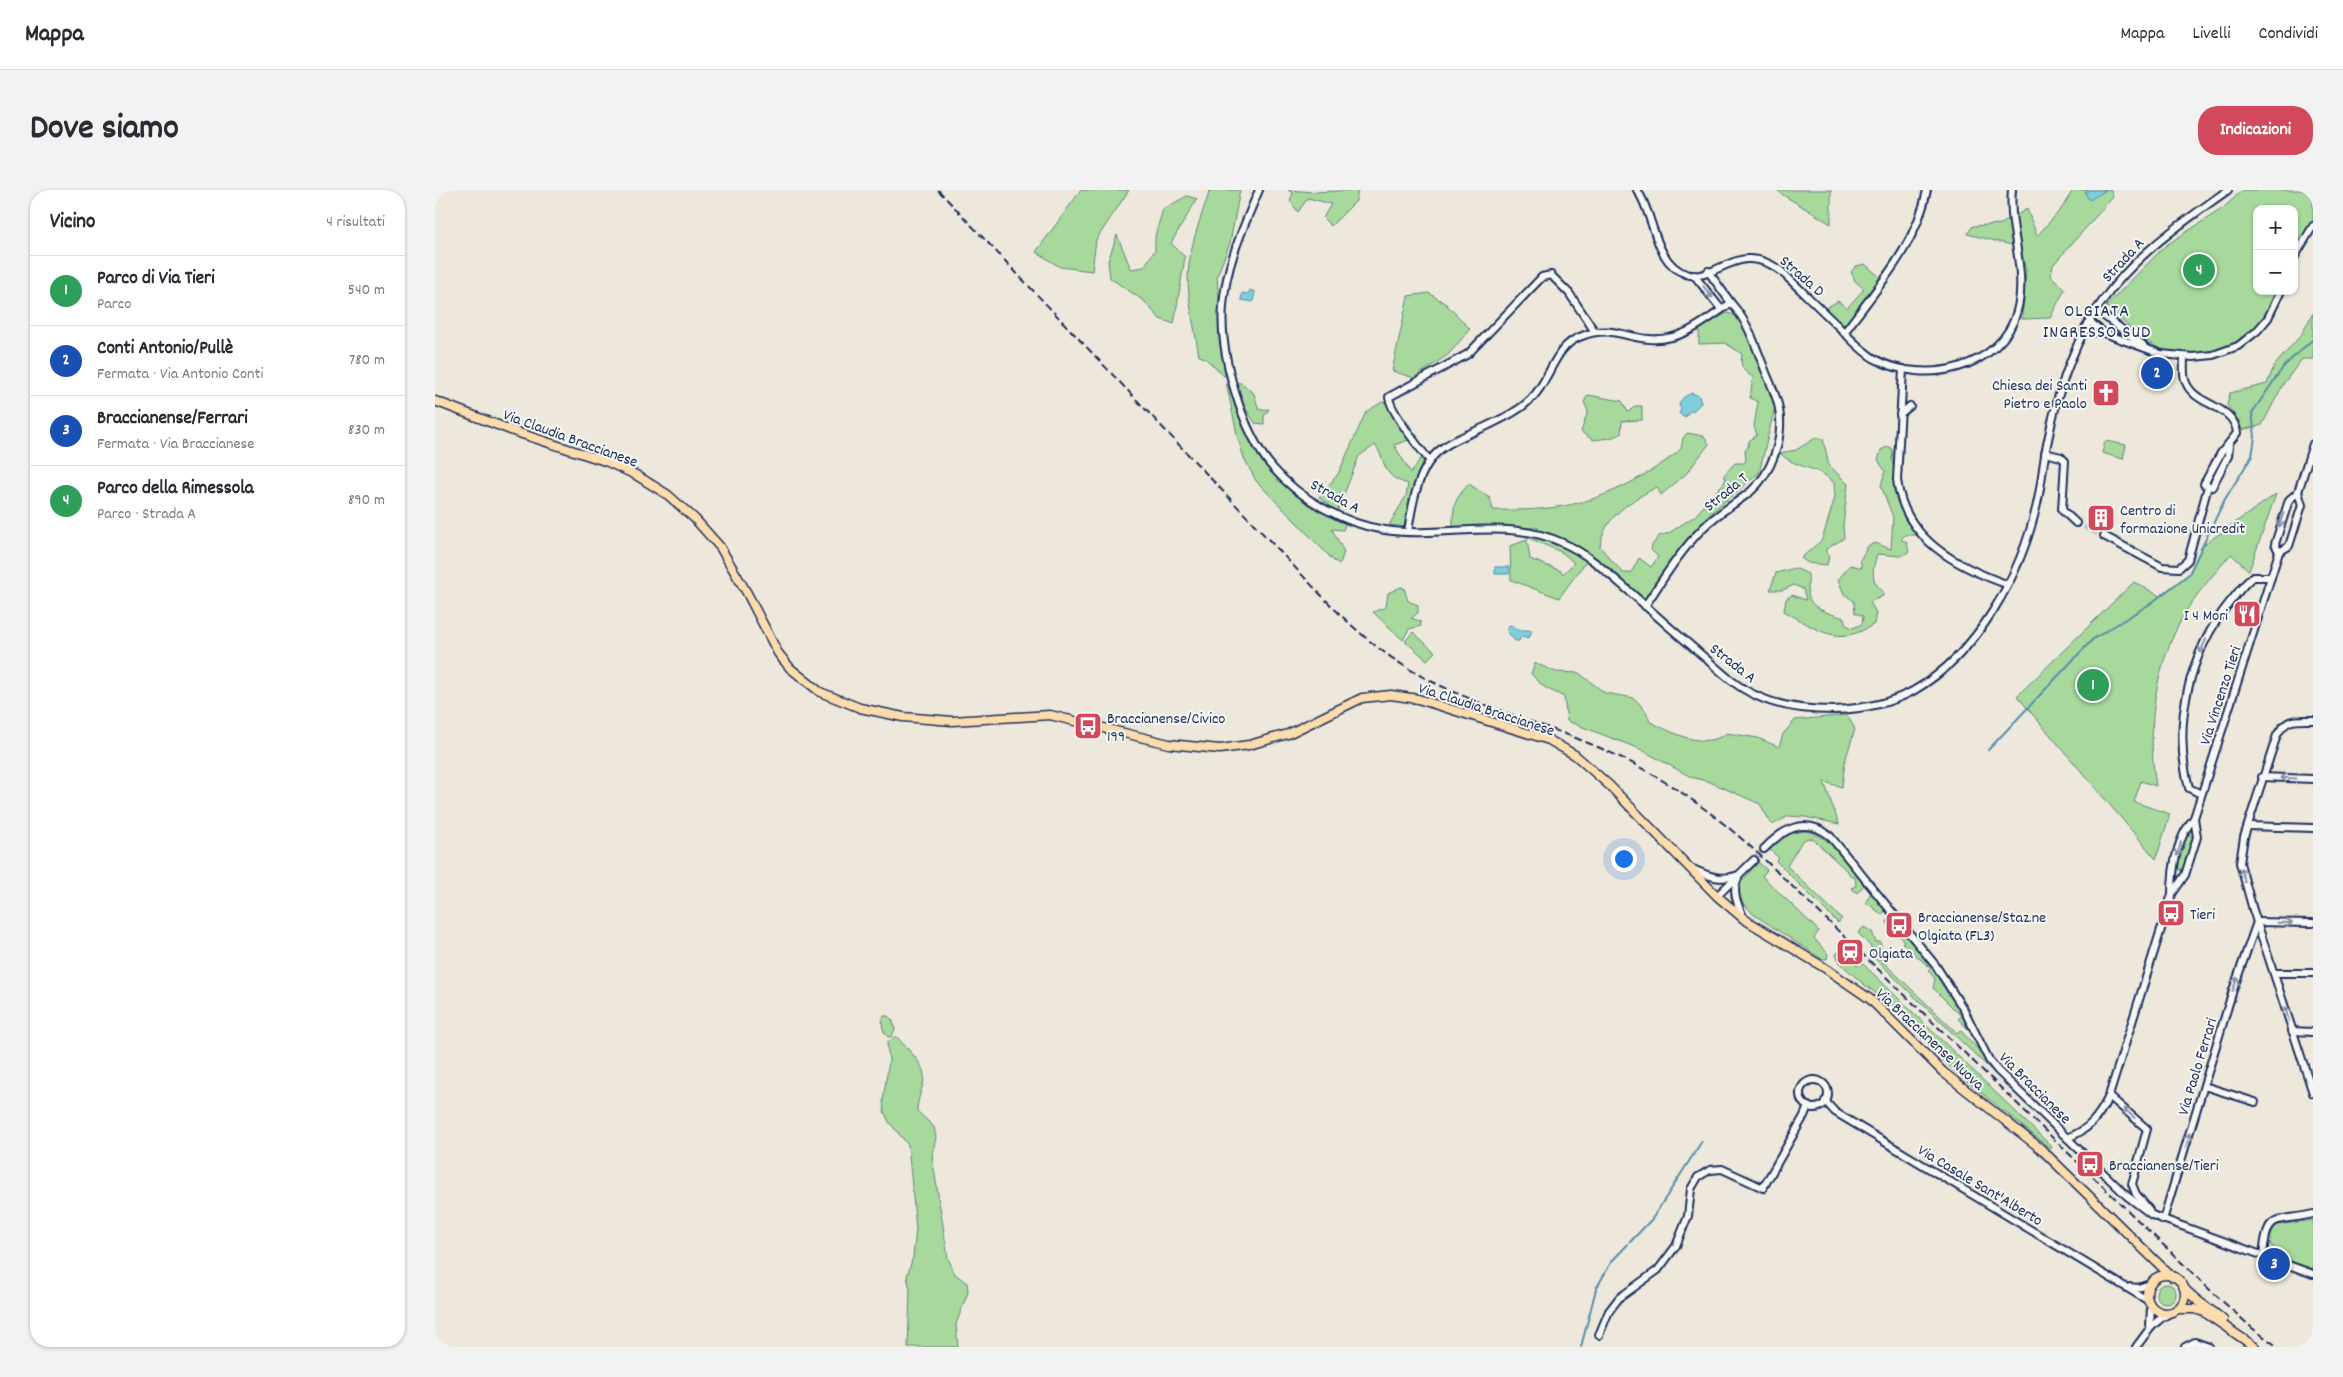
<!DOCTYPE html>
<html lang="it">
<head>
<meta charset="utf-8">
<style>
  :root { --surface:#fff; --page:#f2f2f3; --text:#2b2b33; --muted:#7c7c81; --line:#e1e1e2; --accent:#d1495b }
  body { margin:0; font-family:Dekko,sans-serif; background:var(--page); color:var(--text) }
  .controls { position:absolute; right:15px; top:15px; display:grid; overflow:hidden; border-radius:10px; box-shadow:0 1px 4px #0004 }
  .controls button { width:45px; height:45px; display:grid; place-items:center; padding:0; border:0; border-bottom:1px solid var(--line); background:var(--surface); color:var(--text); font:25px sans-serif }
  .you { position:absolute; left:1188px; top:668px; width:18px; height:18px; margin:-12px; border:4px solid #fff; border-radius:50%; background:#1a73e8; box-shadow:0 0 0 8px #1a73e833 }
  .badge { display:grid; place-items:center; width:32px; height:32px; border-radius:50%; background:var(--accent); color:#fff; font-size:16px; font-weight:700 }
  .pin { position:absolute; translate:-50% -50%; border:2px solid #fff; box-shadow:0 1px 5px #0006 }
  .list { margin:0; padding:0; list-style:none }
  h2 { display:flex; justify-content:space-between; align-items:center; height:65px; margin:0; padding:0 20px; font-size:21px }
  h2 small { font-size:16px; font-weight:400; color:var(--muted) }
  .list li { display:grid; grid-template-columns:32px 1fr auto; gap:15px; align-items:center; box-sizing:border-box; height:70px; padding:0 20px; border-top:1px solid var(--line) }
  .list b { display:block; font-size:19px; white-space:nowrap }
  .list p { margin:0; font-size:16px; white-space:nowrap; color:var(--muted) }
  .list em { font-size:16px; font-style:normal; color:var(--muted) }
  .map { position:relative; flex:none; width:1878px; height:1157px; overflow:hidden; border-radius:20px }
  header { display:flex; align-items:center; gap:30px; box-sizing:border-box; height:70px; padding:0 25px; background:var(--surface); border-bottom:1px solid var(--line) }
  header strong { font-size:24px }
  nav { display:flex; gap:28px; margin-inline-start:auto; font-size:18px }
  .intro { display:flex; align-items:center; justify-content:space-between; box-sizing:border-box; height:120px; padding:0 30px }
  h1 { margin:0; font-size:35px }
  .button { padding:12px 22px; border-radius:20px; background:var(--accent); color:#fff; font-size:18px; font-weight:700 }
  main { display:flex; gap:30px; padding:0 30px }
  aside { flex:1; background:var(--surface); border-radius:20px; box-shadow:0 1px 4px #0004 }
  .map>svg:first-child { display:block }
  .green { fill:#a6d99b; stroke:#60847c }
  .water { fill:#7fcedc; stroke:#578eaa }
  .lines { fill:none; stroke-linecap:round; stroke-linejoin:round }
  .stream { stroke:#578eaa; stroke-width:2 }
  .minor-tunnel { stroke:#c3c3c2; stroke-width:6; stroke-dasharray:6 3; stroke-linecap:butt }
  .minor-casing { stroke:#1b2f5e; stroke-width:10 }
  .major-casing { stroke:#1b2f5e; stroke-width:11 }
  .minor { stroke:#f6f6f2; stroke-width:6 }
  .major { stroke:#fcdcac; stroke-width:8 }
  .rail { stroke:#1b2f5e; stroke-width:2; stroke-dasharray:8 4; stroke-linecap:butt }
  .oneway { stroke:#8892a8 }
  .labels { text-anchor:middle; stroke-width:4; stroke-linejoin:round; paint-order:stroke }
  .street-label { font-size:16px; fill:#1b2f5e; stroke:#f6f6f2 }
  .poi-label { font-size:16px; fill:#1b2f5e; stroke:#f6f6f2; text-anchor:start }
  .neighbourhood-label { font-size:18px; letter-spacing:1px; fill:#1b2f5e; stroke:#f6f6f2 }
</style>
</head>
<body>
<header>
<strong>Mappa</strong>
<nav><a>Mappa</a><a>Livelli</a><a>Condividi</a></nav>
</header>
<div class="intro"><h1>Dove siamo</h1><a class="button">Indicazioni</a></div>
<main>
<aside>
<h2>Vicino<small>4 risultati</small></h2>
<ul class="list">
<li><span class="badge" style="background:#2e9e5b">1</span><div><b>Parco di Via Tieri</b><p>Parco</p></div><em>540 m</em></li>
<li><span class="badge" style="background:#1a4fb4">2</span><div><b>Conti Antonio/Pullè</b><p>Fermata · Via Antonio Conti</p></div><em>780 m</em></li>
<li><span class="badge" style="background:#1a4fb4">3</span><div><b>Braccianense/Ferrari</b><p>Fermata · Via Braccianese</p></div><em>830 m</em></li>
<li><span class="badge" style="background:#2e9e5b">4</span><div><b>Parco della Rimessola</b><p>Parco · Strada A</p></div><em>890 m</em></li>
</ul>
</aside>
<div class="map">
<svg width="1878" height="1157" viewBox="0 0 1878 1157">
  <rect width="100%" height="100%" fill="#ede8db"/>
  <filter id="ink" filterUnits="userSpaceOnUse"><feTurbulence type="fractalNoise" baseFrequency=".02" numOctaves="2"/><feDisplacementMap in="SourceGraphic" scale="10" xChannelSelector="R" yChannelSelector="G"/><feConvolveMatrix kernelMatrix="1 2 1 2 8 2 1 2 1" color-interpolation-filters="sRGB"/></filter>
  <g filter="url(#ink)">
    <g class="green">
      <polygon points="646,0 694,0 661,50 657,81 625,77 601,62"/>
      <path d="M775 0H805L795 53 782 86 790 187 770 168 764 166C760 140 753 112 753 86 754 57 766 27 775 0Z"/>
      <polygon points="853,0 879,2 923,0 921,11 896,36 888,28 896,14 873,8 863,22 855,11 858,3"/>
      <polygon points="1342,0 1396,0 1396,34 1348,5"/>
      <polygon points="1638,0 1676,0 1678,7 1618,75 1616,86 1630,99 1615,128 1587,129 1591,81 1585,57 1532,44 1538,36 1566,34 1592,19 1602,46 1627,18"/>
      <path d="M1808 0H1878V30L1859 59V19H1822V101H1843C1836 120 1822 137 1806 149 1788 164 1738 167 1718 155 1701 145 1686 129 1671 116L1730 56 1788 18Z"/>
      <polygon points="752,6 762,9 736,53 750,67 739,134 725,129 709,111 675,88 673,71 682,45 696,79 709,77 720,60 720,46 728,19"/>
      <polygon points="1430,74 1446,88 1410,136 1389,119 1403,111 1412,118 1429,99 1420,91 1416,82 1421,76"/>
      <polygon points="994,103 1011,114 1035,139 1014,164 979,188 957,181 973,106"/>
      <path d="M1292 123 1303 126 1313 142 1340 217 1324 283 1274 325 1208 410 1155 366 1124 408 1076 390 1075 356 1092 350 1095 369 1126 381 1128 384 1139 373 1128 363 1087 345 1104 338 1040 336 1018 339C1018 317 1018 310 1034 294L1055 308 1058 320C1117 321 1157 316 1209 285 1222 277 1235 269 1246 259L1248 248 1252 243 1269 246 1274 254 1251 284 1226 305 1222 297C1197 310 1168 327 1165 357L1188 383H1196L1204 368 1216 377 1223 367 1216 360 1217 355 1224 346 1234 343 1260 326 1291 290 1289 285 1300 273H1309L1311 270 1310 260 1313 257 1314 251 1322 245 1319 236 1323 212 1315 208 1318 187C1307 181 1305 176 1307 164L1290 153 1264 154V138Z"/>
      <polygon points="1878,123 1878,169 1867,169 1849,193 1827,235 1807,240 1804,231 1792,215 1795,203 1832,194 1839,176 1866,145"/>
      <polygon points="791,192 807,193 819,204 824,220 834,219 829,226 829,234 820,233 808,214 803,218 844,286 911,333 908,340 897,339 909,362 905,374 899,371 821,291 809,268 803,249"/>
      <polygon points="1153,205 1187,211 1193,222 1201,216 1207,216 1207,230 1187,231 1186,244 1175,248 1158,250 1146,242 1153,221 1149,212"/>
      <path d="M947 212 960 215 983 247 959 255 976 283 985 269 991 272 973 337 954 335 971 306 973 294C944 285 954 274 940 255L924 266 902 322 884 307 903 284 931 222Z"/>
      <path d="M1382 247 1388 249 1394 275 1413 294 1408 336 1409 348 1390 360 1394 366 1392 375 1373 373 1366 368 1387 350 1400 307 1399 293C1383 275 1361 280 1345 263L1361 260Z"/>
      <polygon points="1670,251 1691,255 1688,269 1667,263"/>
      <path d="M1454 256 1458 261 1457 270 1470 330 1482 345H1470L1466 349 1472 353 1474 362 1466 366 1442 364C1438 379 1434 391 1448 401V406L1435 412 1441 423 1439 434C1403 458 1383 440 1349 421L1351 409 1357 405 1371 410 1368 399 1359 395 1348 400H1335L1341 383 1360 378 1373 384C1374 390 1372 402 1374 408 1379 421 1398 424 1409 428L1411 435 1418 438 1427 434 1428 426 1420 423 1419 411 1409 404 1403 390 1415 375 1427 378 1425 370 1433 356 1440 353 1456 359 1458 327 1446 296 1450 281 1443 270 1446 260Z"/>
      <path d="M1841 304 1814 381 1796 364C1782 381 1765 399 1753 418 1720 472 1711 534 1721 596L1706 591 1699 612 1735 624 1721 669 1582 506 1699 392 1725 406 1754 384 1767 356Z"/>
      <polygon points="966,397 969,398 973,411 983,415 983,423 976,428 985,431 986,436 974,439 968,450 938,422 951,417 953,403"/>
      <polygon points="978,442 1000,462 992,470 970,451"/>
      <path d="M1100 473 1121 482 1144 483 1170 503 1199 508 1211 521 1215 532C1237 542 1269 561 1292 543L1323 548 1344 557 1348 544 1360 530 1412 525 1420 539 1410 571 1407 597 1389 592 1404 634 1370 627 1354 626 1337 635 1325 614 1275 592 1256 587 1205 559 1132 531 1129 507 1109 497 1096 484Z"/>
      <path d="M1370 641C1396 645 1415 675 1429 695L1422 703 1416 698 1421 696 1420 687H1416L1413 682 1378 649 1373 648 1367 651 1352 676 1407 729 1403 733 1341 671 1344 668 1335 660 1352 644Z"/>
      <polygon points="1754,644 1759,648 1750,678 1745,680 1742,675 1751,646"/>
      <polygon points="1323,672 1332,680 1327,686 1384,741 1379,748 1393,764 1392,769 1387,769 1318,724 1304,708 1302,697"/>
      <polygon points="1435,704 1438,704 1451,719 1447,725 1431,712"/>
      <polygon points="1456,727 1498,777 1529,826 1535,841 1523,829 1526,826 1498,798 1500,789 1493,780 1495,778 1467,753 1469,752 1456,734 1452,733 1453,729"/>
      <polygon points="1429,737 1437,742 1441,752 1446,752 1445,769 1522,843 1525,840 1543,859 1555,879 1434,763 1438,759 1423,743"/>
      <polygon points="1403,762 1408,763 1422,776 1426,772 1617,957 1616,959 1518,880 1483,845 1465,821 1427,793 1406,774 1401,765"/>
      <path d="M449 826H453L458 831 460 840 456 847H453C448 842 445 833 449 826Z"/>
      <path d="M461 846C470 857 491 874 489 889 487 900 482 910 482 921L499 937 501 948 497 966 513 1068 520 1084 532 1093 533 1102 521 1134 523 1157H473L475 1100 472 1086 478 1067 481 1039 473 955 454 932 449 921 448 910 454 871 452 853Z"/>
      <path d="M1878 1030V1079C1860 1073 1837 1070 1834 1048L1841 1035Z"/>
      <circle cx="1731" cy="1104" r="10"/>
    </g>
    <g class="water">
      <polygon points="1654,0 1669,0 1670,1 1654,10 1650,3"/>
      <polygon points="815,100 820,102 818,112 806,110 807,103 813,104"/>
      <polygon points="1257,203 1264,206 1266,213 1259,220 1252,223 1252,226 1248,227 1244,223 1246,220 1244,213 1249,207"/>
      <rect x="1060" y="377" width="14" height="7"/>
      <polygon points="1076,435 1083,440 1097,440 1094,448 1086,446 1084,451 1080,451 1072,441 1072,436"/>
    </g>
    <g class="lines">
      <g class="stream">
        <polyline points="1553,560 1658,449 1715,414 1754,384 1790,309 1817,266 1820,247 1817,223 1849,176 1878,149"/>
        <polyline points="1146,1157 1161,1099 1170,1083 1177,1071 1217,1029 1267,951"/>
      </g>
      <g class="minor-tunnel">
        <polyline points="1641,333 1669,346"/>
        <polyline points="1319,670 1329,659"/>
      </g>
      <defs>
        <g id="minor">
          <path d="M824 0C808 38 791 75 788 116 784 163 807 243 838 278 865 309 909 334 950 340 1010 349 1070 326 1128 353 1153 364 1173 383 1194 401 1218 423 1243 445 1268 466 1284 480 1300 496 1320 505 1344 517 1373 520 1399 520 1426 519 1454 514 1478 501 1543 464 1586 385 1602 314 1607 293 1608 271 1613 250 1621 208 1635 164 1657 127 1690 72 1742 36 1793 0"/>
          <path d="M1202 0C1220 25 1218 72 1251 84 1280 94 1303 48 1346 81 1365 99 1384 118 1403 136 1415 148 1426 161 1440 169 1489 196 1567 179 1582 121 1593 81 1573 40 1577 0"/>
          <polyline points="1859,68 1878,36"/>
          <polyline points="1273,81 1296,113"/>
          <polyline points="1259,85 1286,119"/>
          <polyline points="1661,120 1708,155"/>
          <polyline points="1654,131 1669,143"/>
          <polyline points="1650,138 1659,142 1669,143 1726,164 1758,167 1778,165 1803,156 1822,141 1833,128 1846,101"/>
          <path d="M1409 143C1441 99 1482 55 1492 0"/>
          <path d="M1749 167C1749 174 1748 183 1750 190 1758 217 1799 213 1802 243L1786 263 1769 294 1777 297 1793 266 1794 256"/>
          <path d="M1468 179 1462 290C1469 349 1521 376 1571 394"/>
          <polyline points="1465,224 1475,216"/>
          <polyline points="1610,263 1626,267 1630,271 1627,320 1641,333"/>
          <path d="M995 271C985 259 955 221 954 207L1033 164 1107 87 1116 85 1134 103 1160 142"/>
          <path d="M973 342C977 314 983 277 1006 259 1019 249 1036 243 1050 237 1066 229 1083 222 1096 209 1116 190 1118 156 1147 146 1174 135 1189 147 1214 149 1247 152 1271 130 1296 113 1314 133 1320 155 1330 180 1335 193 1342 206 1344 219 1349 249 1337 283 1315 302 1300 314 1283 323 1269 337 1246 360 1228 389 1210 416"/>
          <polyline points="1669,346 1727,377 1744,378 1753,370 1773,296"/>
          <polyline points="1844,362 1840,354 1854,310 1863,302 1878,254"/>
          <path d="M1878 530C1859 530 1852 528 1842 545L1809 647 1805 673 1818 720 1878 903"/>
          <polyline points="1827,587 1878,589"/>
          <path d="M1766 604 1754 598C1737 534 1754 463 1795 412 1802 404 1809 393 1818 387H1836"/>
          <polyline points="1813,636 1878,638"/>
          <path d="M1329 659C1348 639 1370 626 1395 646L1501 776 1529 820 1554 870 1563 881 1692 1006 1717 1025 1878 1084"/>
          <path d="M1258 679C1275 687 1286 691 1304 685"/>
          <path d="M1303 688C1296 703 1303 714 1309 729"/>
          <polyline points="1737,704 1750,685 1762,647 1759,628"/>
          <polyline points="1282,706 1319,670"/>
          <polyline points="1822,732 1878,733"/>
          <polyline points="1839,783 1878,783"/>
          <polyline points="1857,841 1878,842"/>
          <circle cx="1379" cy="904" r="14"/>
          <polyline points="1769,896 1820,912"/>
          <polyline points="1674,906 1712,939 1697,994 1701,1004 1714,1020"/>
          <polyline points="1390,911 1400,922 1712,1110"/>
          <path d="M1632 948C1654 940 1664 927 1674 906L1737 704C1737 678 1742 648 1759 628L1844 362 1854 356 1867 315 1863 302"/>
          <polyline points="1728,1030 1798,800 1822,732"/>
          <path d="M1828 1066C1832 1021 1839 1033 1878 1024"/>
          <polyline points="1695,1097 1703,1098 1715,1094"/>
          <polyline points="1715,1135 1716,1117"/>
          <polyline points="1164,1145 1174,1121 1184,1108 1223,1080 1241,1056 1253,1026 1256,999 1263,987 1275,980 1287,979 1328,998 1369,926 1373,916"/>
          <path d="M1701 1157C1712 1143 1718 1131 1735 1123"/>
          <polyline points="1750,1157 1760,1152 1774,1157"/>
        </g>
        <g id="major">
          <polyline points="0,211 81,242 173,272 201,285 233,305 260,329 285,357 312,403 343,463 355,478 385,502 425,518 468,527 517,531 615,525 734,554 785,559 814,555 853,544 927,508 956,505 983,509 1114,550 1140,565 1175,596 1282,706 1309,729 1390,778 1435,809 1508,882 1605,958 1737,1087"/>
          <circle cx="1731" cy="1104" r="19"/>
          <path d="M1749 1098C1760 1111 1776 1119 1788 1130"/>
          <polyline points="1742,1119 1760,1119 1769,1122 1820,1157"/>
        </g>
      </defs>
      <use href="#minor" class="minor-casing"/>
      <use href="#major" class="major-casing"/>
      <use href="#minor" class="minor"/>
      <use href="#major" class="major"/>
      <path class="rail" d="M503 0 887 406C920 441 956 472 1000 493 1061 523 1128 539 1189 569 1241 595 1288 630 1330 670L1774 1099 1817 1138 1843 1157"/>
    </g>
    <defs><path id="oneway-shaft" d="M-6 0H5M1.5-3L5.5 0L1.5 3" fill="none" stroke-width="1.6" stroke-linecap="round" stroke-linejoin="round" transform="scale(1.25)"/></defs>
    <g class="oneway">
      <use href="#oneway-shaft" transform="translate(1273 102) rotate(52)"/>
      <use href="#oneway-shaft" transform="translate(1846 330) rotate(108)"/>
      <use href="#oneway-shaft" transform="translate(1768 456) rotate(114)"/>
      <use href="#oneway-shaft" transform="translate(1853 588) rotate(-177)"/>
      <use href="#oneway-shaft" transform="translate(1744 659) rotate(106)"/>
      <use href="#oneway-shaft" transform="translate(1808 685) rotate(-104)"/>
      <use href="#oneway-shaft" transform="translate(1850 733) rotate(1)"/>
      <use href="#oneway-shaft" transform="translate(1800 794) rotate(-71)"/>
      <use href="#oneway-shaft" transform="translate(1852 824) rotate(-107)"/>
      <use href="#oneway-shaft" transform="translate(1694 923) rotate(-139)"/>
      <use href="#oneway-shaft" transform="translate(1753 950) rotate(-73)"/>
    </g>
  </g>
  <defs>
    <symbol id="church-square" viewBox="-11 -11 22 22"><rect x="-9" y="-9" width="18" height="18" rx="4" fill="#d1495b" stroke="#f6f6f2"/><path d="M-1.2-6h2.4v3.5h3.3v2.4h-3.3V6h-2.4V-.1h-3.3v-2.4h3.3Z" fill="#fff"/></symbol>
    <symbol id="building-square" viewBox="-11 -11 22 22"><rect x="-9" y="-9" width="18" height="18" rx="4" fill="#d1495b" stroke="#f6f6f2"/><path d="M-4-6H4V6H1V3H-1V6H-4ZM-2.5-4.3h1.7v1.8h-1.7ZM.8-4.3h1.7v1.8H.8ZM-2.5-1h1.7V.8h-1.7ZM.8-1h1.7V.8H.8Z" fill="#fff"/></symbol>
    <symbol id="restaurant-square" viewBox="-11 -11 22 22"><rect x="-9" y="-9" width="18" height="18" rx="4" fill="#d1495b" stroke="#f6f6f2"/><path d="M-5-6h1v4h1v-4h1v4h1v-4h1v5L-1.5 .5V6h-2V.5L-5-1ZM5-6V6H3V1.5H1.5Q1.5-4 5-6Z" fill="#fff"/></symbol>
    <symbol id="bus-square" viewBox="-11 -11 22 22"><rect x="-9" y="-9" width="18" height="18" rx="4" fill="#d1495b" stroke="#f6f6f2"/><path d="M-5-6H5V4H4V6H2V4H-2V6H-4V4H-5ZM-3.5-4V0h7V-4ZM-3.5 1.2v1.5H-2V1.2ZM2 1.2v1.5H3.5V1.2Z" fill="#fff"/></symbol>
    <symbol id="station-square" viewBox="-11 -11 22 22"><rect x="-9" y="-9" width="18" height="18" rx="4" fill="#d1495b" stroke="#f6f6f2"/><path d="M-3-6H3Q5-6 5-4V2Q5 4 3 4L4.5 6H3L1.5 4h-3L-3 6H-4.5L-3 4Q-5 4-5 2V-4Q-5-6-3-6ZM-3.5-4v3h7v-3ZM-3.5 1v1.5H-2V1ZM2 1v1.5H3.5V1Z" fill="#fff"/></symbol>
  </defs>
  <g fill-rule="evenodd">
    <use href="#church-square" x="1655" y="187" width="32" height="32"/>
    <use href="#building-square" x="1650" y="312" width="32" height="32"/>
    <use href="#restaurant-square" x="1796" y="408" width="32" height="32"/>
    <use href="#bus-square" x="637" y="520" width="32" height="32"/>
    <use href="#bus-square" x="1720" y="707" width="32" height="32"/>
    <use href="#bus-square" x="1448" y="719" width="32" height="32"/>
    <use href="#station-square" x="1399" y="746" width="32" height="32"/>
    <use href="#bus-square" x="1639" y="958" width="32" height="32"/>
  </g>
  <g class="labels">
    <g class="street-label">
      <text transform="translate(1687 69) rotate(-47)" y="6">Strada A</text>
      <text transform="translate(1368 85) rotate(41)" y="6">Strada D</text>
      <text transform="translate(136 247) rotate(20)" y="6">Via Claudia Braccianese</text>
      <text transform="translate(1290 301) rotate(-39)" y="6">Strada T</text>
      <text transform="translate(901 305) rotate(29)" y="6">Strada A</text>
      <text transform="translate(1299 472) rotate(38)" y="6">Strada A</text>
      <text transform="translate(1784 505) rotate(-72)" y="6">Via Vincenzo Tieri</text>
      <text transform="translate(1052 518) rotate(18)" y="6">Via Claudia Braccianese</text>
      <text transform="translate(1496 848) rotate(43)" y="6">Via Braccianense Nuova</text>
      <text transform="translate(1761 876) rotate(-73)" y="6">Via Paolo Ferrari</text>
      <text transform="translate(1601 897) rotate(45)" y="6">Via Braccianese</text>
      <text transform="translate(1546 994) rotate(31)" y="6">Via Casale Sant'Alberto</text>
    </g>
    <g class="poi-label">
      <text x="1652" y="200" text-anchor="end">Chiesa dei Santi<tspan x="1652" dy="18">Pietro e Paolo</tspan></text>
      <text x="1685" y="325">Centro di<tspan x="1685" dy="18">formazione Unicredit</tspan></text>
      <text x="1793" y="430" text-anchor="end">I 4 Mori</text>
      <text x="672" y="533">Braccianense/Civico<tspan x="672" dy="18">199</tspan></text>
      <text x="1755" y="729">Tieri</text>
      <text x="1483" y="732">Braccianense/Staz.ne<tspan x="1483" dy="18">Olgiata (FL3)</tspan></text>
      <text x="1434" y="768">Olgiata</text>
      <text x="1674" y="980">Braccianense/Tieri</text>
    </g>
    <g class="neighbourhood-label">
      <text x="1662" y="126">OLGIATA<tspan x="1662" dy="21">INGRESSO SUD</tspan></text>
    </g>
  </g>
</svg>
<div class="controls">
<button>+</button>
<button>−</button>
</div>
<div class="you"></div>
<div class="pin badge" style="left:1658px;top:495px;background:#2e9e5b">1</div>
<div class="pin badge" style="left:1722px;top:183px;background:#1a4fb4">2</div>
<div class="pin badge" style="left:1839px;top:1074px;background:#1a4fb4">3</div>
<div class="pin badge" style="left:1764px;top:80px;background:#2e9e5b">4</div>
</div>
</main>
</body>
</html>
